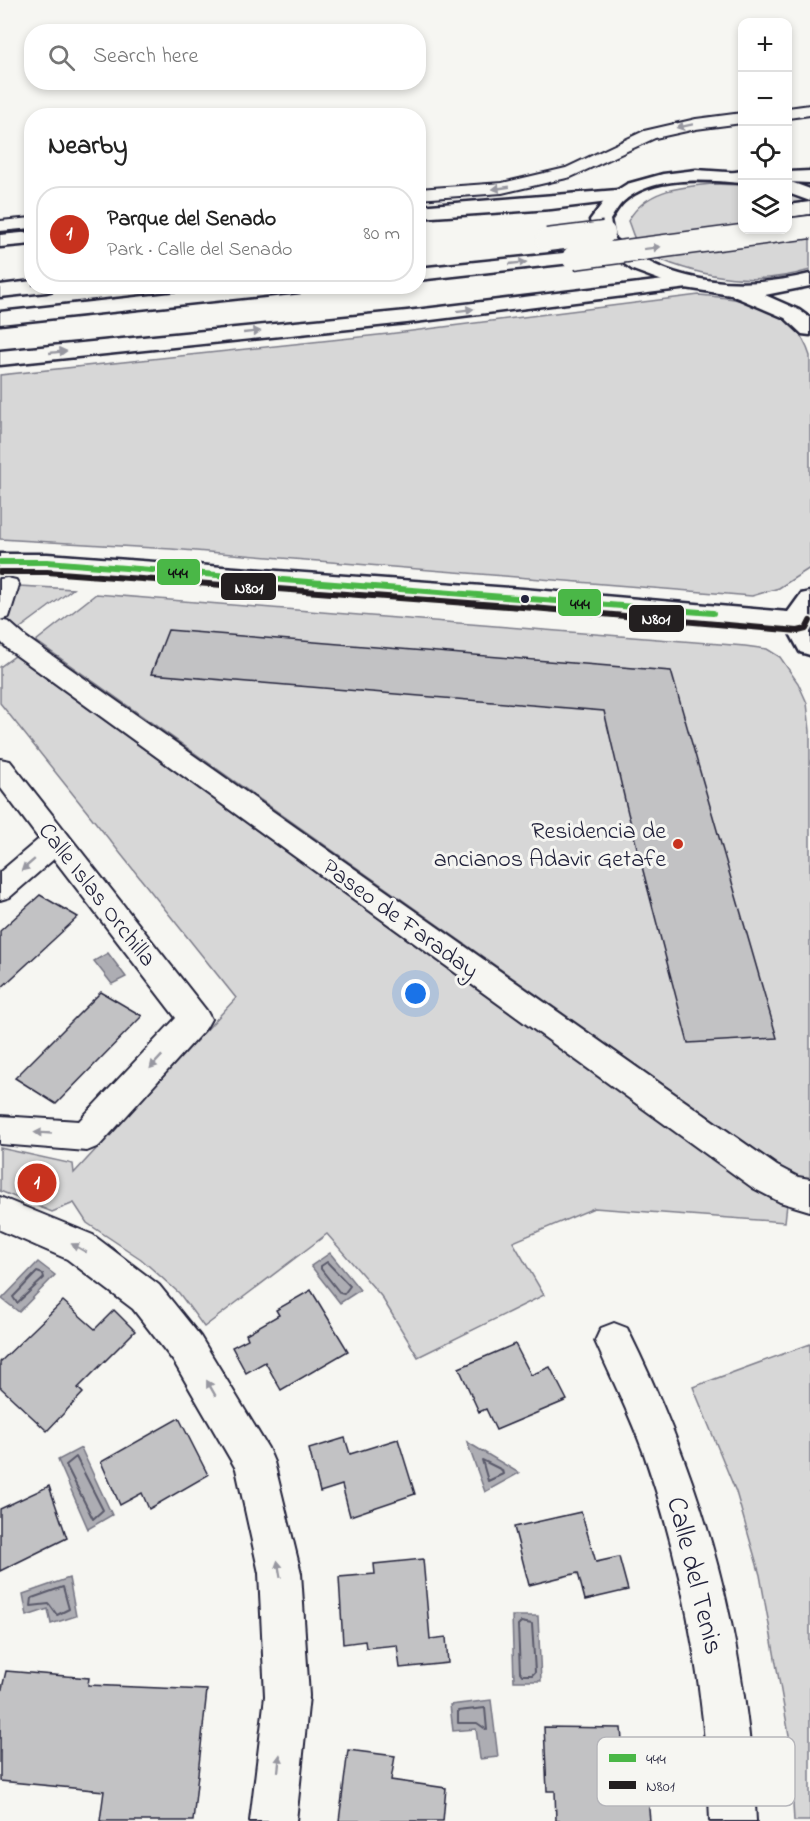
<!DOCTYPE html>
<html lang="en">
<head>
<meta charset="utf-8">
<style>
  :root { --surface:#fff; --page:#f2f2f2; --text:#222; --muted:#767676; --line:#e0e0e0; --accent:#c8321e }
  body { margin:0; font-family:"Indie Flower",sans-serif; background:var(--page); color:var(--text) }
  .controls { position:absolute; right:18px; top:18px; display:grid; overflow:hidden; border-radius:12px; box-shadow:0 3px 9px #0003 }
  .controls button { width:54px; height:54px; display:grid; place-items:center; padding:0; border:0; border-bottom:2px solid var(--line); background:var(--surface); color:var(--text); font:30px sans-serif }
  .you { position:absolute; left:416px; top:994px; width:21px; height:21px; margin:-15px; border:4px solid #fff; border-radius:50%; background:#1a73e8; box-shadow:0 0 0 9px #1a73e833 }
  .badge { display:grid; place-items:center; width:39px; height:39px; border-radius:50%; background:var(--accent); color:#fff; font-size:20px; font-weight:700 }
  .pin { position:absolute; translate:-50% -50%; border:3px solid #fff; box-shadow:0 2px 6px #0006 }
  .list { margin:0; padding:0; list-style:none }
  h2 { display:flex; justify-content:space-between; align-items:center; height:78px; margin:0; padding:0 24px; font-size:26px }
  h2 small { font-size:20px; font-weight:400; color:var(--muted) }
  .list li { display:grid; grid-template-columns:39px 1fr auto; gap:18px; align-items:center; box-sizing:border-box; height:96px; margin:0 12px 12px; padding:0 12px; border:2px solid var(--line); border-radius:24px }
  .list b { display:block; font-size:22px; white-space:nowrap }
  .list p { margin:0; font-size:20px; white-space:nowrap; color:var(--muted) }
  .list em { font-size:20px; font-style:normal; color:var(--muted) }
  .icon { flex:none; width:33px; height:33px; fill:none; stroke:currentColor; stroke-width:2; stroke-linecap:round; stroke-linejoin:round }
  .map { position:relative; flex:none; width:810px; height:1821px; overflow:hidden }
  .search { position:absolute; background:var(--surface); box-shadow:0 3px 9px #0003; left:24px; top:24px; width:402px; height:66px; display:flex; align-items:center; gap:15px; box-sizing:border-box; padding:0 21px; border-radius:24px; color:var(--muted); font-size:22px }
  .panel { position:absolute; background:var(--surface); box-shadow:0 3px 9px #0003; left:24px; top:108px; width:402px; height:186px; border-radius:24px }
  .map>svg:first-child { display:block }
  .green { fill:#d7d7d7; stroke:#7c7c89; stroke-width:1.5 }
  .water { fill:#adadb3; stroke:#757583; stroke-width:1.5 }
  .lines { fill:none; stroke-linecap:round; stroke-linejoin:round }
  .shore { stroke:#5a5a6b; stroke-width:2 }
  .building { fill:#c2c2c4; stroke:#22223b; stroke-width:1.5 }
  .street-casing { stroke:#22223b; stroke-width:4 }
  .secondary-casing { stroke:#22223b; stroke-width:5 }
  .highway-casing { stroke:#22223b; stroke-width:5 }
  .street { fill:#f6f6f2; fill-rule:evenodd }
  .secondary { fill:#f6f6f2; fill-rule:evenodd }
  .highway { fill:#f6f6f2; fill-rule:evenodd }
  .highway-bridge-casing { stroke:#22223b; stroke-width:25; stroke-linecap:butt }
  .highway-bridge { stroke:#f6f6f2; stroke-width:22 }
  .bus-1-casing { stroke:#f6f6f2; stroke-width:10 }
  .bus-2-casing { stroke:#f6f6f2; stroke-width:10 }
  .bus-1 { stroke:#4ab747; stroke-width:6 }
  .bus-2 { stroke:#231f20; stroke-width:6 }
  .oneway { fill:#9797a0 }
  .bus-dot { fill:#22223b; stroke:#f6f6f2; stroke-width:2 }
  .poi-dot { fill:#c8321e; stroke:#f6f6f2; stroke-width:2 }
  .labels { text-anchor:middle; stroke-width:6; stroke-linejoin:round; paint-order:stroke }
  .poi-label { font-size:24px; fill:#22223b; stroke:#f6f6f2; text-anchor:end }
  .street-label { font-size:24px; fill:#22223b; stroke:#f6f6f2 }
  .near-street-label { font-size:28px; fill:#22223b; stroke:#f6f6f2 }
  .key { fill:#f6f6f2; stroke:#b6b6bb; stroke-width:1.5 }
  .key-label { font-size:16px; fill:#22223b }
  .line-badge { stroke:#f6f6f2; stroke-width:2 }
  .badge-label { font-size:16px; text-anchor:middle; font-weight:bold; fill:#fff }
  .pale-badge-label { font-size:16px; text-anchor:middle; font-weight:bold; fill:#111 }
</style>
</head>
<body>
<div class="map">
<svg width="810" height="1821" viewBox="0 0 810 1821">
  <rect width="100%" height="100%" fill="#f6f6f2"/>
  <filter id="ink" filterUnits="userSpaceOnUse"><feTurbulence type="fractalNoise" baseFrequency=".0167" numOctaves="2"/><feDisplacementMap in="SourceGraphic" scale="12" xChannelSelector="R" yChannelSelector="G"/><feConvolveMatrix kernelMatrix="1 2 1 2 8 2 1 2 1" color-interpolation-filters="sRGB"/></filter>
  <g filter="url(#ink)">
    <g class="green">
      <path d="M713 184 742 185V230H788V194L810 202V270C764 284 717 280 672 264 661 260 644 254 637 243 633 237 631 228 628 221 646 189 680 187 713 184Z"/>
      <path d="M699 295C746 299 794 305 810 356V568L779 588 752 596 171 549 0 539V375L388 334Z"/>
      <polygon points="0,585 73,589 0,643"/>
      <polygon points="96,594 745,646 767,649 780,657 798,683 807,703 810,731 810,1183 790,1174 36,641"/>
      <polygon points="15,656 751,1187 787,1204 785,1222 594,1208 513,1242 544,1295 418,1357 381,1296 327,1234 204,1327 179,1293 141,1259 87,1223 74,1203 52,1212 0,1191 0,1148 73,1164 74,1173 236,998 0,703 0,667"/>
      <polygon points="810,1344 810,1821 794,1821 789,1735 760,1575 736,1492 693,1387"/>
    </g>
    <g class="water">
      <polygon points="108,953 126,977 112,984 94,961"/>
      <polygon points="330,1253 360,1290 340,1303 311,1266"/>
      <polygon points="38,1262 55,1275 19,1312 2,1299"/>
      <polygon points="467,1442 519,1473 485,1492"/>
      <polygon points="81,1448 112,1515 88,1529 58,1460"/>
      <polygon points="69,1578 76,1616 51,1624 48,1609 27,1616 23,1594"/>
      <polygon points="512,1616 538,1616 541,1681 514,1681"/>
      <polygon points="491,1700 498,1757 480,1759 476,1729 453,1731 450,1705"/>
    </g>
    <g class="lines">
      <g class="shore">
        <polygon points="327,1262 350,1286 344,1294 340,1293 321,1269 321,1266"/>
        <polygon points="37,1272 43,1274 44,1278 17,1303 13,1297"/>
        <polygon points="76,1457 103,1510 93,1519 66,1465"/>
        <polygon points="482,1460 502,1470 503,1474 488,1481"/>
        <polygon points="63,1587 69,1609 57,1615 49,1604 31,1606 32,1598"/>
        <polygon points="521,1622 532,1624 535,1672 532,1675 522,1675 520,1672 518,1625"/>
        <polygon points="485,1708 487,1730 477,1723 458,1723 458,1711"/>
      </g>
    </g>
    <g class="building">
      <polygon points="168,630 671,671 777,1038 688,1043 628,813 604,711 151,674"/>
      <polygon points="40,895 78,917 0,989 0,931"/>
      <polygon points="101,992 142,1016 56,1104 15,1078"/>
      <polygon points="311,1290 348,1351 281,1390 265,1362 246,1373 232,1347 248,1339 246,1334 279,1315 276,1310"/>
      <polygon points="63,1301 95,1329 114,1310 135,1331 78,1388 83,1393 47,1431 0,1387 0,1362"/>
      <polygon points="515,1344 531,1375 550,1367 567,1400 496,1430 486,1409 479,1412 459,1368"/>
      <polygon points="179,1418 208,1475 149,1509 142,1493 120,1505 101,1462"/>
      <polygon points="345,1438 350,1454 398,1439 415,1494 350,1516 342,1485 320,1492 309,1449"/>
      <polygon points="49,1486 67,1538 0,1571 0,1509"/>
      <polygon points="581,1512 596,1562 619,1557 628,1590 585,1600 578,1573 529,1585 514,1527"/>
      <polygon points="423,1559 430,1639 446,1637 448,1663 400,1668 397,1645 366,1648 365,1641 343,1644 339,1577 375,1574 374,1564"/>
      <polygon points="6,1671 89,1678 88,1685 207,1690 193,1821 100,1821 104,1791 0,1781 0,1697"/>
      <polygon points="544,1727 621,1728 624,1764 645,1765 650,1821 556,1821 555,1791 547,1791"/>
      <polygon points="348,1750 395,1756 391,1780 446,1788 443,1821 339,1821"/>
    </g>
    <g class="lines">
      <defs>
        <g id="street">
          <polygon points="810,105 810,115 788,118 788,108"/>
          <polygon points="742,113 742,123 696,129 655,138 571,177 502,193 418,199 418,189 502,183 566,168 644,131 696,119"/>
          <polygon points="32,218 32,228 0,231 0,221"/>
          <polygon points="7,578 16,580 19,585 9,617 0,620 0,579"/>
          <polygon points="0,620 9,622 27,638 777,1166 798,1177 810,1179 810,1211 780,1202 753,1188 9,650 0,641"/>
          <polygon points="0,759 10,761 206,1010 211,1019 206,1028 99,1146 87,1151 0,1144 0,1116 79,1121 176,1018 54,859 10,897 0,900 0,872 39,839 0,787"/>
          <polygon points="0,1197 93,1235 159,1285 200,1336 268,1448 274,1462 301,1573 309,1696 296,1821 250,1821 265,1696 259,1573 236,1469 174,1362 133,1309 67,1259 0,1230"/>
          <path d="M614 1323 627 1328C707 1489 747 1642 756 1821H710C706 1695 685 1573 644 1454 630 1415 612 1379 595 1341L601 1328Z"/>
        </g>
        <g id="secondary">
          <path d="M696 170 742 173V183C706 180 654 175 624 201 618 206 614 214 610 220L614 239C669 285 743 291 810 274V286L765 295 799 310 810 318V335L802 334 785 318 731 295 679 287 633 270 599 246 594 237 590 220 608 196 627 184 663 174Z"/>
          <polygon points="788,181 810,189 810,201 788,193"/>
          <polygon points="0,554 47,554 523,589 788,612 801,594 810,592 810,655 800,652 787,628 523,605 47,570 0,570"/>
        </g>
        <g id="highway">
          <polygon points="742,171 742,182 729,181 727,177 729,173"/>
          <polygon points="810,171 810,183 788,182 788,172"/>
          <polygon points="618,190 625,192 627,196 625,200 551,209 418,218 418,206"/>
          <polygon points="810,202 810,214 788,217 788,205"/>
          <polygon points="32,232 32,244 0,247 0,235"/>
          <polygon points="573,252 580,254 583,258 580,262 418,280 418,268"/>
          <polygon points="689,277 696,279 699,283 696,287 407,323 0,365 0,351 407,311"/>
          <polygon points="32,281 32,286 56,286 53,290 46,292 0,297 0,285"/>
          <polygon points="236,286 309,286 306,290 299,292 0,324 0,312"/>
        </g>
      </defs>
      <use href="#street" class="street-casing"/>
      <use href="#secondary" class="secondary-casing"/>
      <use href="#highway" class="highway-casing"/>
      <use href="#street" class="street"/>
      <use href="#secondary" class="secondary"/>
      <use href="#highway" class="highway"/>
      <defs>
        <g id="highway-bridge">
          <polyline points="547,240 604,233"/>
          <polyline points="573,258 810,227"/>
        </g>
      </defs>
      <use href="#highway-bridge" class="highway-bridge-casing"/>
      <use href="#highway-bridge" class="highway-bridge"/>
      <defs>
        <polyline id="bus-1" points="0,562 47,562 713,613"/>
        <polyline id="bus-2" points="0,572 47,572 522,607 798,631 806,629 810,621"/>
      </defs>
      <use href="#bus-1" class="bus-1-casing"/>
      <use href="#bus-2" class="bus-2-casing"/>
      <use href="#bus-1" class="bus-1"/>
      <use href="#bus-2" class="bus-2"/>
    </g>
    <defs><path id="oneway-solid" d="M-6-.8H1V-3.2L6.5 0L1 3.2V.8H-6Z" transform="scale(1.5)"/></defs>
    <g class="oneway">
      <use href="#oneway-solid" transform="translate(685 126) rotate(168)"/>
      <use href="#oneway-solid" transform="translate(501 188) rotate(172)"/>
      <use href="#oneway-solid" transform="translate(652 248) rotate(-7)"/>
      <use href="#oneway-solid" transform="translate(518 263) rotate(-6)"/>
      <use href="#oneway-solid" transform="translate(465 310) rotate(-7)"/>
      <use href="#oneway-solid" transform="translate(252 332) rotate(-6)"/>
      <use href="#oneway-solid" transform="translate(58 352) rotate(-6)"/>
      <use href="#oneway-solid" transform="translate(28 865) rotate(139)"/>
      <use href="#oneway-solid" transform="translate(156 1062) rotate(133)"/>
      <use href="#oneway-solid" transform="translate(43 1133) rotate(-177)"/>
      <use href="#oneway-solid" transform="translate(79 1248) rotate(-150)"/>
      <use href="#oneway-solid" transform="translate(211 1388) rotate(-120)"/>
      <use href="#oneway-solid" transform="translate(279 1569) rotate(-100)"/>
      <use href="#oneway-solid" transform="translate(279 1763) rotate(-84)"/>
    </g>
  </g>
  <circle class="bus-dot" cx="525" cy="599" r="5"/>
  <circle class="poi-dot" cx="678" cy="844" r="6"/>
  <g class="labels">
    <g class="poi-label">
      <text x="666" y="838">Residencia de<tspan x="666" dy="28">ancianos Adavir Getafe</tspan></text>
    </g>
    <g class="street-label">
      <text transform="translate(98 894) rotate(52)" y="8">Calle Islas Orchilla</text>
      <text transform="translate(401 918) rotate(36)" y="8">Paseo de Faraday</text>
    </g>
    <g class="near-street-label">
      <text transform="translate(697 1575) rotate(76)" y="10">Calle del Tenis</text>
    </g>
  </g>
  <rect x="597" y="1737" width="198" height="69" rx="9" class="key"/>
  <rect x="609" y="1754" width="27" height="8" fill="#4ab747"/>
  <rect x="609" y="1781" width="27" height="8" fill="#231f20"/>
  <g class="key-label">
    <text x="646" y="1764">444</text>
    <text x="646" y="1791">N801</text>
  </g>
  <g class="line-badge">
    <rect x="156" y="558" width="45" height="28" rx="6" fill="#4ab747"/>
    <rect x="220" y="572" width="57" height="29" rx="6" fill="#231f20"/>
    <rect x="557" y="588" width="45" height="29" rx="6" fill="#4ab747"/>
    <rect x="628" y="604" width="57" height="29" rx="6" fill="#231f20"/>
  </g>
  <g class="badge-label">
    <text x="249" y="593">N801</text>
    <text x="656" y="624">N801</text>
  </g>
  <g class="pale-badge-label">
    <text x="178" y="578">444</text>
    <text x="580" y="609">444</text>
  </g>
</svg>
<div class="controls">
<button>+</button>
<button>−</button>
<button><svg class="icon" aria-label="locate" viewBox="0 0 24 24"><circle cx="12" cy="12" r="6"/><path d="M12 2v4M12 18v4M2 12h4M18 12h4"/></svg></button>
<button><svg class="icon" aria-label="layers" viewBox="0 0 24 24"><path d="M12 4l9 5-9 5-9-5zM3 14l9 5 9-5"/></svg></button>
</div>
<div class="you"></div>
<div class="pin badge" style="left:37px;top:1183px">1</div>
<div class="search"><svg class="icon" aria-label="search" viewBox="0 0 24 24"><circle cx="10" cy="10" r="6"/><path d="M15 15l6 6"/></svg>Search here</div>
<section class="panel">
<h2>Nearby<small></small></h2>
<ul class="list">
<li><span class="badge">1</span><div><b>Parque del Senado</b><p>Park · Calle del Senado</p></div><em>80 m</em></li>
</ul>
</section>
</div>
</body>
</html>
